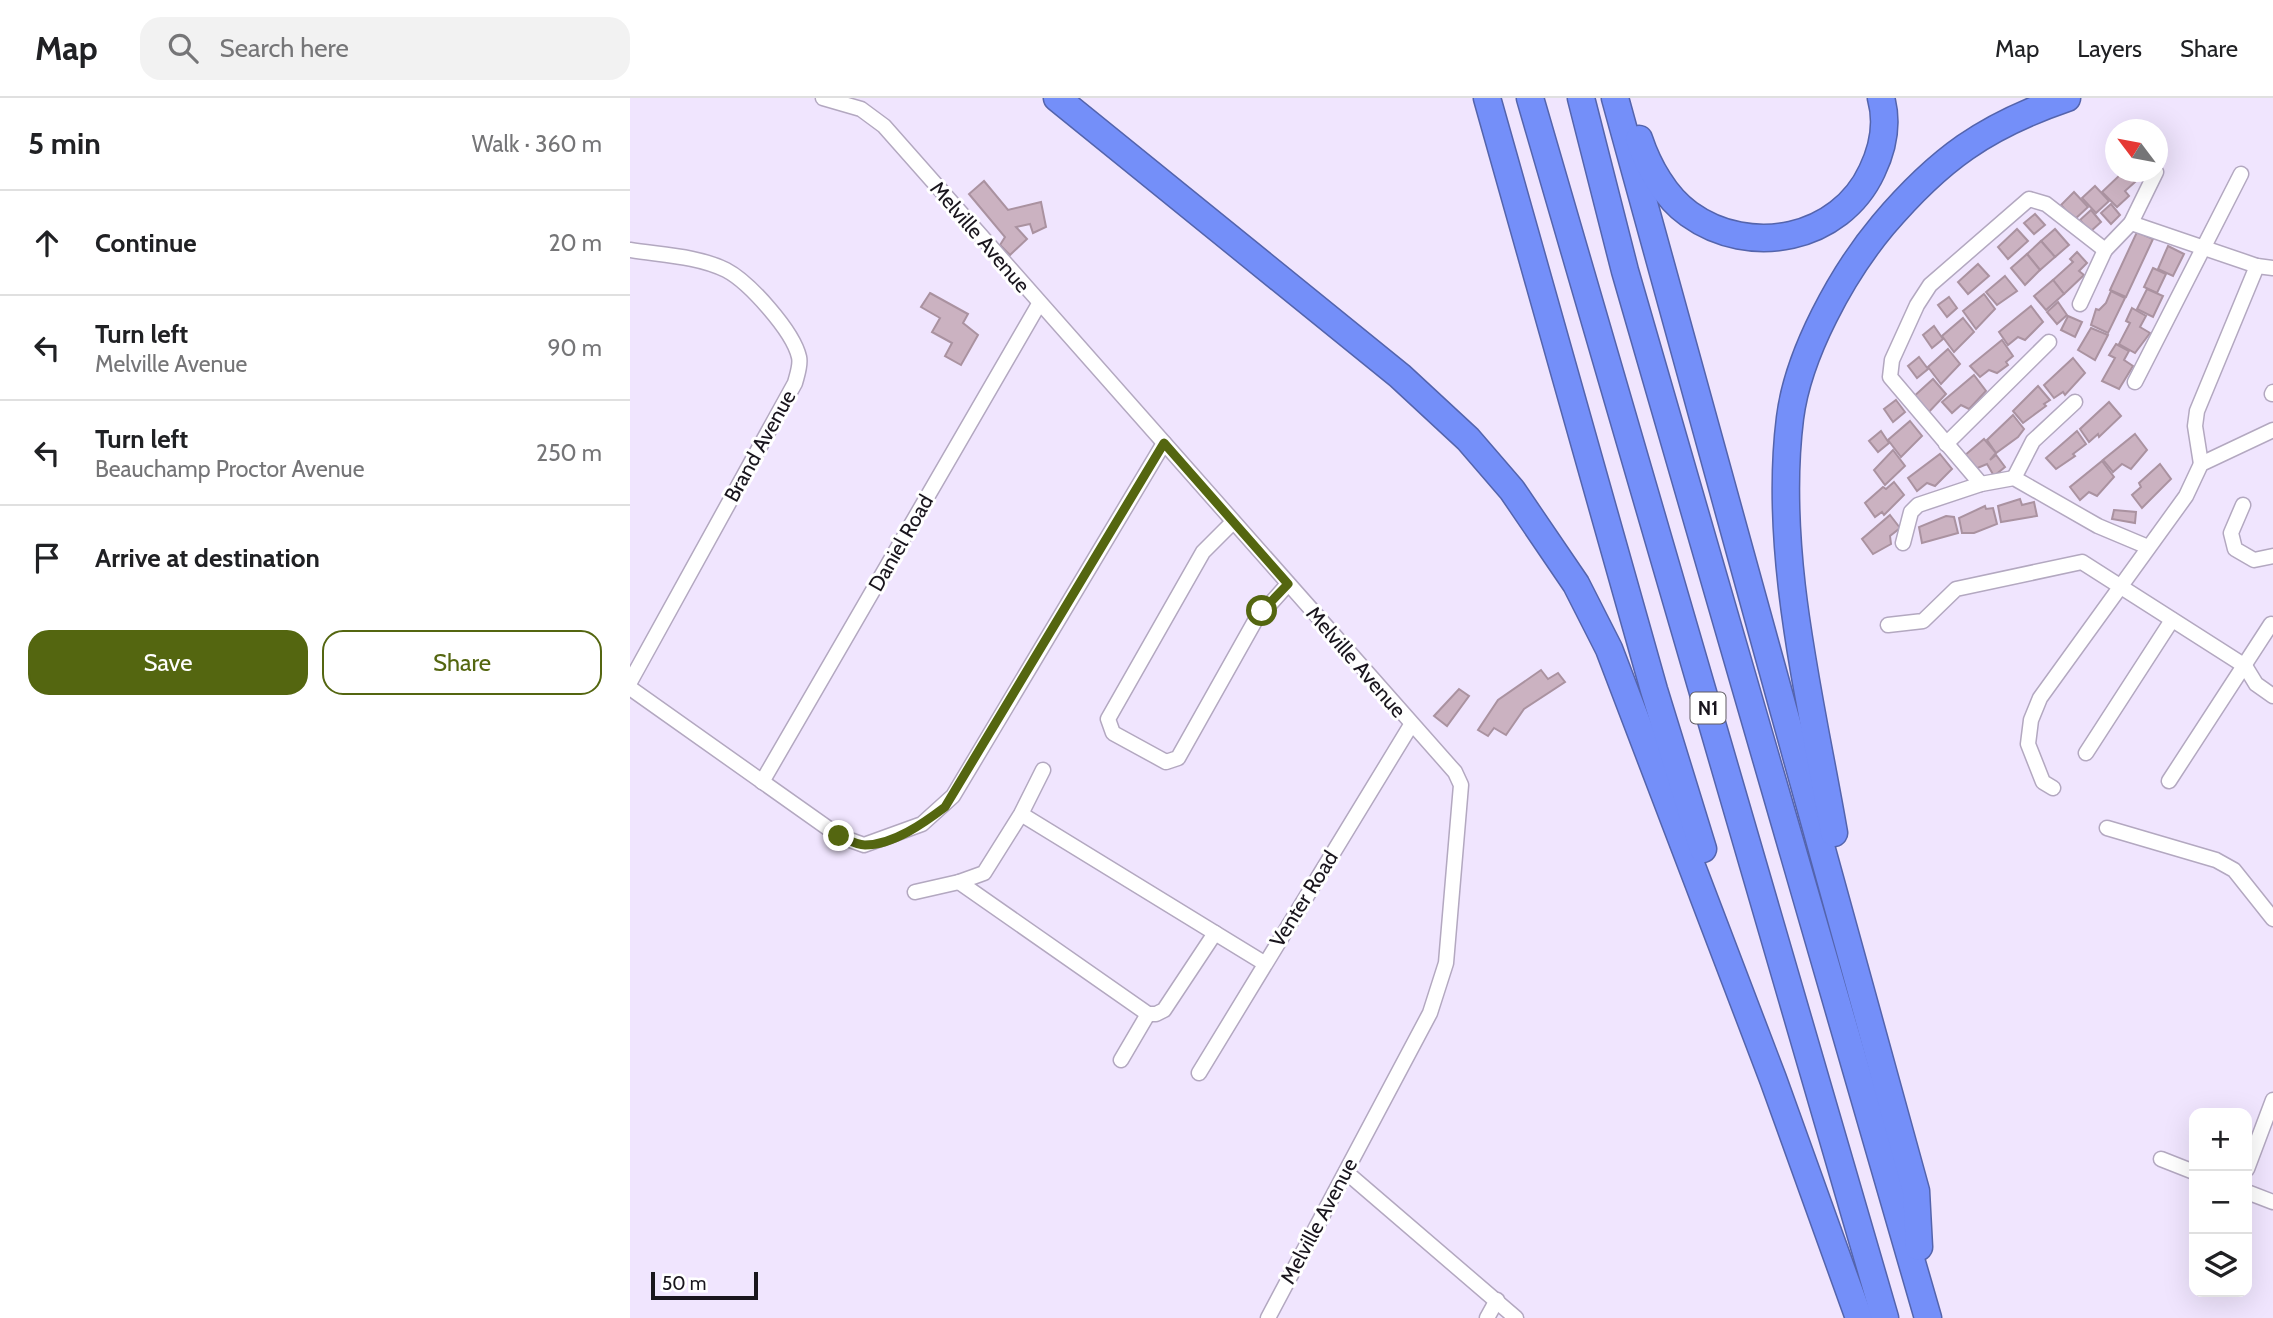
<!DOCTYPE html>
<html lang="en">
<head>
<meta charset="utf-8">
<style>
  :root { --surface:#fff; --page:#f2f2f2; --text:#202124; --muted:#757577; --line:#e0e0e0; --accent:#546610 }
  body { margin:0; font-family:Cabin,sans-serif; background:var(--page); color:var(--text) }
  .controls { position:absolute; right:21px; bottom:21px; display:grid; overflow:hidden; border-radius:14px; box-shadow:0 7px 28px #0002 }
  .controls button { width:63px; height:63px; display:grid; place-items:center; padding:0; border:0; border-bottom:2px solid var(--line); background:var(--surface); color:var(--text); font:35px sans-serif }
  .compass { position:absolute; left:1475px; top:21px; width:63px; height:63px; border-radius:50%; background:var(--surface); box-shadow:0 7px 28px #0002; rotate:302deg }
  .scale { position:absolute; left:21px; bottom:18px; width:107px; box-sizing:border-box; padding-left:7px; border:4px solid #19151d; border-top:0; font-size:19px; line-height:24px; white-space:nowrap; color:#19151d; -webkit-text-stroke:5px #fff; paint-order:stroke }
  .stop { position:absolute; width:21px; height:21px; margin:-16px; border:5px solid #546610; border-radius:50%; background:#fff }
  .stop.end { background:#546610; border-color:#fff; box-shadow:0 2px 7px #0008 }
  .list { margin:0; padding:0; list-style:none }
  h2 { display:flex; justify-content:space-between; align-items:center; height:91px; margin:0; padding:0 28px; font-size:30px }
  h2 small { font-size:23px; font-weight:400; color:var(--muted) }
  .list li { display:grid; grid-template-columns:46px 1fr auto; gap:21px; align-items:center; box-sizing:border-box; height:105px; padding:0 28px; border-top:2px solid var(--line) }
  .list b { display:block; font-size:26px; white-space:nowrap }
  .list p { margin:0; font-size:23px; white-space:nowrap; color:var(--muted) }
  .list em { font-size:23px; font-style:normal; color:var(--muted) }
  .actions { display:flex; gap:14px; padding:21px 28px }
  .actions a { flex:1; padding:16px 0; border:2px solid var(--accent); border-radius:21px; text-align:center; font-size:24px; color:var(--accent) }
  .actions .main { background:var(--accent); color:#fff }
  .icon { flex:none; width:38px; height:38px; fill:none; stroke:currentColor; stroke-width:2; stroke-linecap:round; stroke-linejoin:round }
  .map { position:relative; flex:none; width:1643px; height:1220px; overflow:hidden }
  header { display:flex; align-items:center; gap:42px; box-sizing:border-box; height:98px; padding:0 35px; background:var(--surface); border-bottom:2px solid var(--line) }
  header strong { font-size:33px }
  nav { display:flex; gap:38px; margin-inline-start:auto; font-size:24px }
  .search { width:490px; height:63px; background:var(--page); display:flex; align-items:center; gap:18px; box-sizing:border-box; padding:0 24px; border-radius:21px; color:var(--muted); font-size:26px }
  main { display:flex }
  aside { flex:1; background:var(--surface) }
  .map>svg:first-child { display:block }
  .building { fill:#cbb2c1; stroke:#aa92a0; stroke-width:2 }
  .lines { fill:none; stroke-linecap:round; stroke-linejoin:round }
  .minor-casing { stroke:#b3a8c0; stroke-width:17 }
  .motorway-casing { stroke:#5464ac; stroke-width:29 }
  .minor { stroke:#fff; stroke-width:14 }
  .motorway { stroke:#748ff9; stroke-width:26 }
  .route { stroke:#546610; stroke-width:9 }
  .labels { text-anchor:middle; stroke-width:6; stroke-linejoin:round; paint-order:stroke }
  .shield { fill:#fff; stroke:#5e5b61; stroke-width:2 }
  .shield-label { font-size:19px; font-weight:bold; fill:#19151d }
  .street-label { font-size:21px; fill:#19151d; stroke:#fff }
</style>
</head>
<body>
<header>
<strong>Map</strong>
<div class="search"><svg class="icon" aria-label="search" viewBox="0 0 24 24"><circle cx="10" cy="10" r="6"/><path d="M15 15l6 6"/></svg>Search here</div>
<nav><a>Map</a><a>Layers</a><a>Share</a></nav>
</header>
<main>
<aside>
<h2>5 min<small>Walk · 360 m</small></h2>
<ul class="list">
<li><svg class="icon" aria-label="ahead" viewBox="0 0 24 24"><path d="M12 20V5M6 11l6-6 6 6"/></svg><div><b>Continue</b></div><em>20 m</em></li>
<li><svg class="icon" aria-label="left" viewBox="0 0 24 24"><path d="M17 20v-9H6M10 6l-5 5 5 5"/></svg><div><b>Turn left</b><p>Melville Avenue</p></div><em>90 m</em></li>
<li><svg class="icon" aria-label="left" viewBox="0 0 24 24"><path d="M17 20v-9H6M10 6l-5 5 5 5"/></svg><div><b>Turn left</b><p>Beauchamp Proctor Avenue</p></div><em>250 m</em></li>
<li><svg class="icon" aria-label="arrive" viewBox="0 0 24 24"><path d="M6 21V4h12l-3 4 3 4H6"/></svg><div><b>Arrive at destination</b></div></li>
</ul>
<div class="actions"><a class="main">Save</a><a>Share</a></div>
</aside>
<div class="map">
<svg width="1643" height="1220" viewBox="0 0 1643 1220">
  <rect width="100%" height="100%" fill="#f0e5fe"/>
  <g class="building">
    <polygon points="1493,74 1505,84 1495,93 1499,98 1487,109 1472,94"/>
    <polygon points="354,83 378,112 411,104 416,129 403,135 400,126 386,129 397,141 380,157 370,147 375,139 339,96"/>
    <polygon points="1465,88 1479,103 1466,115 1452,100"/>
    <polygon points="1444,94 1458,109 1444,122 1431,107"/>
    <polygon points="1481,106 1490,117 1481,126 1471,115"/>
    <polygon points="1461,112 1471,124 1460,134 1450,122"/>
    <polygon points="1405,116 1415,127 1404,136 1394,125"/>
    <polygon points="1387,131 1398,143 1378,161 1368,149"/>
    <polygon points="1425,131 1439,147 1425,159 1411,143"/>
    <polygon points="1507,134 1523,141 1496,199 1480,192"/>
    <polygon points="1411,143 1425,159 1410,172 1397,156"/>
    <polygon points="1538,148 1554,156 1543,178 1528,171"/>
    <polygon points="1447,154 1457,165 1449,173 1454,177 1434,196 1423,182 1443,164 1440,161"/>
    <polygon points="1397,156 1410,172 1395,187 1381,170"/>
    <polygon points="1348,166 1359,178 1338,196 1328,184"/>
    <polygon points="1523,170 1536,176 1527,195 1514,189"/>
    <polygon points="1375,178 1387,193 1367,207 1356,194"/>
    <polygon points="1423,182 1434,196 1416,212 1404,198"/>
    <polygon points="1517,191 1533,198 1523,219 1507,211"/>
    <polygon points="1481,193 1495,200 1478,235 1461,227 1466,211 1469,212 1476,205"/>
    <polygon points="300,195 338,216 333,225 348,237 331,267 315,258 322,245 302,234 310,220 291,209"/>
    <polygon points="1354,196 1365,211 1346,231 1333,213"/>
    <polygon points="1319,199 1327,210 1317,219 1308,207"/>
    <polygon points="1428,204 1437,217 1427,226 1417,214"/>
    <polygon points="1401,208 1413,224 1395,242 1388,239 1378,247 1369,234"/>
    <polygon points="1502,210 1516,218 1510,229 1520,235 1505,255 1489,246 1500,225 1496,223"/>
    <polygon points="1438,218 1452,224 1445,239 1431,232"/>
    <polygon points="1333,220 1344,234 1324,254 1312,238"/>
    <polygon points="1304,228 1313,241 1302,250 1293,237"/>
    <polygon points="1461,230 1478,237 1465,262 1448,252"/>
    <polygon points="1372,242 1383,258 1376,264 1378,267 1367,275 1359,272 1350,279 1340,268"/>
    <polygon points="1486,246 1499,253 1494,262 1503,268 1489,291 1472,283 1485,260 1479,257"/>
    <polygon points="1318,251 1330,266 1311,286 1298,269"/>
    <polygon points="1289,259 1298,271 1287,280 1278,268"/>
    <polygon points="1443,260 1455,275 1435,297 1433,294 1424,300 1414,287"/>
    <polygon points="1344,277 1356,293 1339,311 1331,307 1322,315 1312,304"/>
    <polygon points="1303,281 1316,296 1296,317 1282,300"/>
    <polygon points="1408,288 1420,302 1414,306 1416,308 1393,325 1383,313"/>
    <polygon points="1266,302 1275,314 1263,324 1254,311"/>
    <polygon points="1479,304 1491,318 1469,339 1468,336 1459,344 1450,331"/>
    <polygon points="1383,317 1394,331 1388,339 1366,355 1357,342"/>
    <polygon points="1280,323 1292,338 1271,359 1258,342"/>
    <polygon points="1251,333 1259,345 1248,354 1239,343"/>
    <polygon points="1447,333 1456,346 1443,356 1445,358 1426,371 1416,360"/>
    <polygon points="1505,336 1517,352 1501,371 1492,366 1483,374 1473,362"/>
    <polygon points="1354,341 1366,355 1360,362 1366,357 1375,369 1364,378 1357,366 1345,371 1334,358"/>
    <polygon points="1263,352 1275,368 1255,387 1244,372"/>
    <polygon points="1310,356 1322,371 1305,388 1297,385 1287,393 1278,380"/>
    <polygon points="1472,363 1484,379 1467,398 1459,394 1450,402 1440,389"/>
    <polygon points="1530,366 1541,381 1512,410 1502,397 1511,389 1509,385"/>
    <polygon points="1264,384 1274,397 1254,417 1252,414 1245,419 1235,405 1253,389 1256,391"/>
    <polygon points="1390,401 1392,407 1404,404 1407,418 1371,424 1368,408"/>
    <polygon points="1355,408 1356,411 1363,410 1367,426 1344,435 1332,435 1329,420"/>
    <polygon points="1484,412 1506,414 1505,425 1482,421"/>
    <polygon points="1260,417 1270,430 1260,438 1261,446 1243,456 1232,441"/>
    <polygon points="1316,418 1324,419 1328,435 1292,445 1289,429"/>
    <polygon points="911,572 918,581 928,575 935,584 894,611 876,637 864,630 858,638 848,632 868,602"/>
    <polygon points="829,591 839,598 817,628 804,618"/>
  </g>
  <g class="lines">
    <defs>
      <g id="minor">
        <polyline points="193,0 231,11 254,28 825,674 831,687 816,865 800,915 638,1220"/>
        <polyline points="1501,125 1627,168 1643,170"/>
        <path d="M0 152C31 157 68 158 96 172 119 184 163 233 169 259 171 267 167 277 165 285L0 584"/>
        <polyline points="1450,206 1475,152 1501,125 1526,74"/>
        <polyline points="1505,284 1611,76"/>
        <polyline points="1642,296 1643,294"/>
        <polyline points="1316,346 1419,244"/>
        <polyline points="1571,366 1565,328 1567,313 1627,168"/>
        <polyline points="1384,380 1403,343 1445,304"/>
        <polyline points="1351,386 1260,279 1262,262 1287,207 1300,187 1399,101 1416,106 1475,152"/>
        <polyline points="1613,407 1601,435 1605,451 1624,462 1643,458"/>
        <polyline points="603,424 573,454 478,621 483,635 536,664 548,660 625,523 658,486"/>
        <polyline points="1273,445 1281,414 1288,407 1351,386 1384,380 1468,428 1518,449"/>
        <polyline points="1258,527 1293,523 1326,491 1452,464 1615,568 1626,586 1643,598"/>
        <polyline points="0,590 209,738 234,747 292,726 323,698 534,345"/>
        <polyline points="1456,655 1542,522"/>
        <polyline points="1539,683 1641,526"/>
        <polyline points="132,684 409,206"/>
        <polyline points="1423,690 1413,684 1398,646 1401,622 1410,600 1556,398 1571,366 1643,332"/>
        <polyline points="391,716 585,835 534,912 526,916 518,916 329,784 354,775 391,716 413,672"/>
        <polyline points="1477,730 1586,762 1604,772 1643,821"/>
        <polyline points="285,794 329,784"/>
        <polyline points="585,835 634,865"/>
        <polyline points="491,962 518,916"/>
        <polyline points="569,975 781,627"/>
        <polyline points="1531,1061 1564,1074"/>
        <polyline points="1617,1071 1643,1002"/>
        <polyline points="716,1074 886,1220"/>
        <polyline points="1617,1094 1643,1104"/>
        <polyline points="857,1220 867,1202"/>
      </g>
      <g id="motorway">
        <polyline points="427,0 770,278 838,341 882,392 946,486 979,551 1143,981 1229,1220"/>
        <polyline points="857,0 1024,592 1073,751"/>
        <polyline points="900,0 1255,1220"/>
        <polyline points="951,0 995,173 1298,1220"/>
        <polyline points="985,0 1286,1093 1289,1149"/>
        <path d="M1009 41C1018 68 1035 99 1059 116 1120 160 1210 142 1242 73 1253 50 1258 25 1251 0"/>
        <path d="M1204 735C1181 602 1143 455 1160 320 1168 256 1212 176 1253 127 1309 61 1355 28 1437 0"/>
      </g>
    </defs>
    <use href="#minor" class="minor-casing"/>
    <use href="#motorway" class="motorway-casing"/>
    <use href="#minor" class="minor"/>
    <use href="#motorway" class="motorway"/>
  </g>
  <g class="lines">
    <path class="route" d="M209 738C216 741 227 747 235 747 263 747 294 725 315 709L534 345 658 486 632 513"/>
  </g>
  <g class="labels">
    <rect class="shield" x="1060.5" y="594.5" width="35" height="31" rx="5"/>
    <g class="shield-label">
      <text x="1078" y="617">N1</text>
    </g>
    <g class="street-label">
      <text transform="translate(350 139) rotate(49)" y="7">Melville Avenue</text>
      <text transform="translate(130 348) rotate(-61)" y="7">Brand Avenue</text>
      <text transform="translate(271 445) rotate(-60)" y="7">Daniel Road</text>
      <text transform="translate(726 564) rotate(49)" y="7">Melville Avenue</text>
      <text transform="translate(674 801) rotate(-58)" y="7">Venter Road</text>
      <text transform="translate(689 1123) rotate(-62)" y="7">Melville Avenue</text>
    </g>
  </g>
</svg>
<div class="controls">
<button>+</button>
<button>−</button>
<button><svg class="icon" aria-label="layers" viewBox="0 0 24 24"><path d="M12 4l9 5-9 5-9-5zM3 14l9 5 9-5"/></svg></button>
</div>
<svg class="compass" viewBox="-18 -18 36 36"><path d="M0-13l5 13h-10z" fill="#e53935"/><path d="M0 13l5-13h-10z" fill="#757577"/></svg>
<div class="scale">50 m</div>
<div class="stop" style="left:632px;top:513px"></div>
<div class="stop end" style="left:209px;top:738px"></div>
</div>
</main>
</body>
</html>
